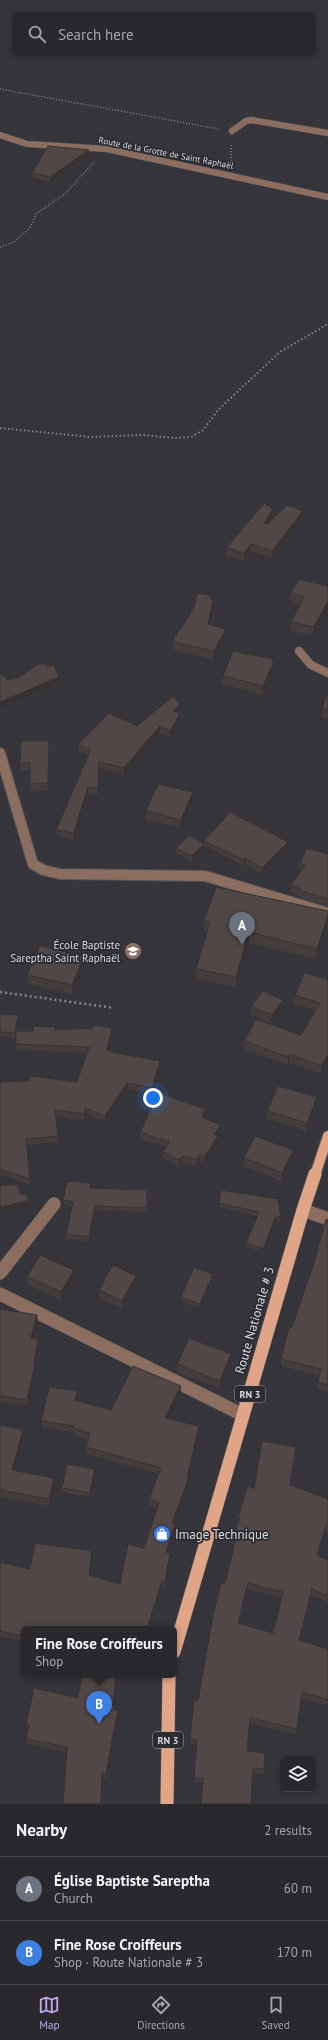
<!DOCTYPE html>
<html lang="en">
<head>
<meta charset="utf-8">
<style>
  :root { --surface:#28282d; --page:#343439; --text:#f1f3f6; --muted:#a5a6aa; --line:#444449; --accent:#c4a7f1 }
  body { margin:0; font-family:"PT Sans",sans-serif; background:var(--page); color:var(--text) }
  .controls { position:absolute; right:12px; bottom:12px; display:grid; overflow:hidden; border-radius:6px; box-shadow:0 2px 6px #0003 }
  .controls button { width:36px; height:36px; display:grid; place-items:center; padding:0; border:0; border-bottom:1px solid var(--line); background:var(--surface); color:var(--text); font:20px sans-serif }
  .you { position:absolute; left:153px; top:1098px; width:14px; height:14px; margin:-10px; border:3px solid #fff; border-radius:50%; background:#1a73e8; box-shadow:0 0 0 6px #1a73e833 }
  .badge { display:grid; place-items:center; width:26px; height:26px; border-radius:50%; background:var(--accent); color:#fff; font-size:13px; font-weight:700 }
  .pin { position:absolute; translate:-50% -33px; filter:drop-shadow(0 1px 2px #0008) }
  .pin::after { content:''; position:absolute; top:21px; width:14px; height:12px; background:inherit; clip-path:polygon(0 0,100% 0,50% 100%) }
  .popup { position:absolute; left:21px; top:1626px; width:156px; height:52px; box-sizing:border-box; display:grid; place-content:center; border-radius:6px; background:var(--surface); filter:drop-shadow(0 1px 3px #0005); font-size:13px; white-space:nowrap; color:var(--muted) }
  .popup b { font-size:15px; color:var(--text) }
  .popup::after { content:''; position:absolute; left:50%; top:100%; margin-left:-8px; border:8px solid transparent; border-top-color:var(--surface) }
  .list { margin:0; padding:0; list-style:none }
  h2 { display:flex; justify-content:space-between; align-items:center; height:52px; margin:0; padding:0 16px; font-size:17px }
  h2 small { font-size:13px; font-weight:400; color:var(--muted) }
  .list li { display:grid; grid-template-columns:26px 1fr auto; gap:12px; align-items:center; box-sizing:border-box; height:64px; padding:0 16px; border-top:1px solid var(--line) }
  .list b { display:block; font-size:15px; white-space:nowrap }
  .list p { margin:0; font-size:13px; white-space:nowrap; color:var(--muted) }
  .list em { font-size:13px; font-style:normal; color:var(--muted) }
  .icon { flex:none; width:22px; height:22px; fill:none; stroke:currentColor; stroke-width:2; stroke-linecap:round; stroke-linejoin:round }
  .map { position:relative; flex:none; width:328px; height:1804px; overflow:hidden }
  .search { position:absolute; background:var(--surface); box-shadow:0 2px 6px #0003; left:12px; right:12px; top:12px; height:44px; display:flex; align-items:center; gap:10px; box-sizing:border-box; padding:0 14px; border-radius:6px; color:var(--muted); font-size:15px }
  .sheet { height:180px; background:var(--surface) }
  nav { display:flex; justify-content:space-around; align-items:center; box-sizing:border-box; height:56px; border-top:1px solid var(--line); background:var(--surface); font-size:11px; color:var(--muted) }
  nav a { display:grid; justify-items:center; gap:2px }
  nav .on { color:var(--accent) }
  .map>svg:first-child { display:block }
  .lines { fill:none; stroke-linecap:round; stroke-linejoin:round }
  .minor-far3-casing { stroke:#535259; stroke-width:7 }
  .minor-far2-casing { stroke:#535259; stroke-width:9 }
  .minor-far1-casing { stroke:#535259; stroke-width:12 }
  .minor-casing { stroke:#535259; stroke-width:14 }
  .major-far1-casing { stroke:#535259; stroke-width:12 }
  .major-casing { stroke:#535259; stroke-width:14 }
  .path-far2 { stroke:#85848a; stroke-width:1.5; stroke-dasharray:1 2; stroke-linecap:butt }
  .path-far1 { stroke:#85848a; stroke-width:2; stroke-dasharray:1.5 2.5; stroke-linecap:butt }
  .path { stroke:#85848a; stroke-width:2.5; stroke-dasharray:2 3; stroke-linecap:butt }
  .minor-far3 { stroke:#8b6e5f; stroke-width:6 }
  .minor-far2 { stroke:#8b6e5f; stroke-width:8 }
  .minor-far1 { stroke:#8b6e5f; stroke-width:10 }
  .minor { stroke:#8b6e5f; stroke-width:13 }
  .major-far1 { stroke:#e0a486; stroke-width:10 }
  .major { stroke:#e0a486; stroke-width:13 }
  .wall { fill:#453d3c; fill-rule:evenodd }
  .shaded-wall { fill:#383231 }
  .building { fill:#504746; stroke:#383231; fill-rule:evenodd }
  .labels { text-anchor:middle; stroke-width:3.5; stroke-linejoin:round; paint-order:stroke }
  .far-street-label { font-size:9px; fill:#d9d8dd; stroke:#2c2b32 }
  .shield { fill:#2c2b32; stroke:#a5a4aa; stroke-width:1 }
  .shield-label { font-size:10px; font-weight:bold; fill:#d9d8dd }
  .poi-label { font-size:11px; fill:#d9d8dd; stroke:#2c2b32; text-anchor:end }
  .near-street-label { font-size:13px; fill:#d9d8dd; stroke:#2c2b32 }
  .near-poi-label { font-size:13px; fill:#d9d8dd; stroke:#2c2b32; text-anchor:start }
</style>
</head>
<body>
<div class="map">
<svg width="328" height="1804" viewBox="0 0 328 1804">
  <rect width="100%" height="100%" fill="#36353c"/>
  <g class="lines">
    <defs>
      <g id="minor-far3">
        <polyline points="232,131 246,121 251,120 328,133"/>
        <polyline points="0,135 27,144 107,149 328,197"/>
      </g>
      <polyline id="minor-far2" points="299,651 311,665 328,673"/>
      <polyline id="minor-far1" points="0,753 33,864 43,870 60,874 205,876 328,913"/>
      <g id="minor">
        <polyline points="303,1210 328,1219"/>
        <polyline points="0,1273 54,1204"/>
        <polyline points="0,1294 243,1415"/>
      </g>
      <polyline id="major-far1" points="315,1175 328,1136"/>
      <g id="major">
        <polyline points="174,1652 303,1210 315,1174"/>
        <polyline points="167,1804 169,1675"/>
      </g>
    </defs>
    <use href="#minor-far3" class="minor-far3-casing"/>
    <use href="#minor-far2" class="minor-far2-casing"/>
    <use href="#minor-far1" class="minor-far1-casing"/>
    <use href="#minor" class="minor-casing"/>
    <use href="#major-far1" class="major-far1-casing"/>
    <use href="#major" class="major-casing"/>
    <g class="path-far2">
      <polyline points="0,89 219,129"/>
      <polyline points="231,145 231,164"/>
      <polyline points="0,247 14,242 29,229 36,214 66,193 94,162"/>
    </g>
    <polyline class="path-far1" points="0,428 90,437 143,435 176,438 191,437 203,430 219,409 280,352 328,324"/>
    <polyline class="path" points="0,992 114,1008"/>
    <use href="#minor-far3" class="minor-far3"/>
    <use href="#minor-far2" class="minor-far2"/>
    <use href="#minor-far1" class="minor-far1"/>
    <use href="#minor" class="minor"/>
    <use href="#major-far1" class="major-far1"/>
    <use href="#major" class="major"/>
  </g>
  <g class="wall">
    <polygon points="89,150 89,155 50,182 33,178 32,173"/>
    <polygon points="273,509 273,516 268,524 303,518 272,558 250,551 244,561 226,556 226,548"/>
    <polygon points="328,586 328,608 313,636 291,630 291,622 300,605 290,602 291,593"/>
    <polygon points="213,601 213,609 210,625 226,629 226,637 214,660 174,650 173,648 173,640"/>
    <polygon points="273,659 274,670 263,695 222,684 223,676"/>
    <polygon points="328,691 328,719 322,718 322,709"/>
    <polygon points="180,710 178,713 180,721 170,738 160,733 124,775 99,768 98,794 88,794 74,840 57,836 56,830 88,754 78,752 78,745 137,726"/>
    <polygon points="50,749 49,791 31,791 30,784 30,770 21,770 20,763"/>
    <polygon points="193,800 181,828 146,820 146,811"/>
    <polygon points="204,841 288,842 288,848 261,874 245,864 243,865 204,846"/>
    <polygon points="204,844 204,848 192,861 176,853 176,848"/>
    <polygon points="328,854 328,906 304,899 290,891 291,884 301,871 299,870 300,863"/>
    <polygon points="328,911 328,923 315,959 249,943 236,987 195,979 196,969 207,932 204,931 204,920"/>
    <polygon points="84,956 84,964 73,994 28,984 27,975"/>
    <polygon points="328,980 328,1060 321,1074 289,1063 288,1065 244,1050 244,1041 301,1035 316,1010 294,1004 295,995"/>
    <polygon points="251,1006 282,1009 271,1024 251,1014"/>
    <polygon points="0,1014 18,1020 16,1031 33,1031 56,1027 56,1030 112,1028 113,1034 109,1050 112,1051 112,1053 160,1067 153,1094 128,1089 105,1122 86,1113 84,1120 56,1116 58,1142 26,1145 30,1185 0,1174 0,1082 77,1082 87,1053 16,1050 16,1035 15,1038 0,1037"/>
    <polygon points="317,1097 316,1105 306,1131 267,1119 267,1111"/>
    <polygon points="205,1115 204,1118 221,1125 221,1131 217,1135 218,1142 205,1162 199,1161 197,1166 181,1163 179,1166 163,1158 163,1152 166,1147 140,1139 140,1132"/>
    <polygon points="293,1150 292,1158 281,1181 243,1166 244,1158"/>
    <polygon points="91,1188 147,1190 147,1212 96,1210 89,1242 66,1238 66,1234 72,1206 64,1205 63,1200"/>
    <polygon points="219,1203 281,1217 280,1221 276,1220 263,1253 246,1247 246,1243 257,1216 219,1207"/>
    <polygon points="328,1220 328,1392 317,1389 319,1376 281,1366 281,1359"/>
    <polygon points="136,1276 136,1283 122,1308 99,1298 99,1290"/>
    <polygon points="27,1277 74,1277 61,1300 28,1285"/>
    <polygon points="212,1278 200,1308 181,1301 181,1297"/>
    <polygon points="0,1309 37,1315 38,1322 34,1339 39,1345 35,1365 36,1371 28,1406 0,1402"/>
    <polygon points="231,1362 220,1388 177,1372 177,1364"/>
    <polygon points="77,1391 77,1401 111,1410 181,1393 168,1419 199,1426 199,1432 188,1478 189,1485 174,1523 175,1524 175,1530 167,1552 170,1559 165,1587 162,1587 149,1629 24,1629 24,1642 0,1636 0,1562 30,1569 93,1557 91,1575 120,1584 144,1548 157,1509 149,1505 149,1499 159,1474 86,1454 86,1447 88,1439 74,1435 74,1432 42,1427 41,1421"/>
    <polygon points="0,1425 24,1438 15,1471 55,1485 50,1506 0,1497"/>
    <polygon points="95,1473 90,1497 62,1492 62,1488"/>
    <path d="M290 1485 328 1499V1532L325 1531 318 1555 328 1560V1602L311 1595 299 1640 328 1649V1705L302 1698 296 1734 249 1723 247 1751 264 1769V1774L253 1773 202 1783 194 1782 196 1745 190 1744V1739L198 1700 234 1544H233V1538L237 1524 238 1518 254 1489ZM247 1589 282 1598 273 1633 239 1623Z"/>
    <polygon points="78,1698 114,1705 115,1710 118,1710 119,1716 106,1779 103,1778 66,1752 27,1744 26,1739 28,1730 27,1729 26,1724"/>
  </g>
  <g class="shaded-wall">
    <polygon points="89,150 89,155 50,182 50,177"/>
    <polygon points="273,509 273,516 264,530 264,523"/>
    <polygon points="303,511 303,518 272,558 272,551"/>
    <polygon points="251,544 250,551 244,561 244,553"/>
    <polygon points="213,601 213,609 208,632 208,624"/>
    <polygon points="328,601 328,608 313,636 314,627"/>
    <polygon points="226,629 226,637 214,660 214,651"/>
    <polygon points="273,659 272,666 274,662 274,670 263,695 263,686"/>
    <polygon points="59,677 59,682 0,708 0,702"/>
    <polygon points="180,704 180,710 173,718 173,711"/>
    <polygon points="180,714 180,721 170,738 170,731"/>
    <polygon points="160,726 160,733 124,775 124,768"/>
    <polygon points="49,741 50,749 49,791 48,783"/>
    <polygon points="88,787 88,794 74,840 74,833"/>
    <polygon points="193,792 193,800 181,828 181,820"/>
    <polygon points="288,842 288,848 261,874 262,868"/>
    <polygon points="204,844 204,848 192,861 192,856"/>
    <polygon points="245,858 245,864 243,865 244,860"/>
    <polygon points="328,916 328,923 315,959 317,949"/>
    <polygon points="249,932 249,943 236,987 236,977"/>
    <polygon points="84,956 84,964 73,994 72,985"/>
    <polygon points="283,1000 282,1009 271,1024 272,1015"/>
    <polygon points="18,1015 18,1020 15,1038 15,1033"/>
    <polygon points="112,1028 113,1034 107,1056 107,1050"/>
    <polygon points="290,1054 289,1063 288,1065 288,1057"/>
    <polygon points="328,1054 328,1060 321,1074 322,1066"/>
    <polygon points="160,1061 160,1067 153,1094 152,1088"/>
    <polygon points="127,1083 128,1089 105,1122 105,1116"/>
    <polygon points="317,1097 316,1105 306,1131 307,1123"/>
    <polygon points="85,1108 86,1113 84,1120 84,1114"/>
    <polygon points="205,1109 205,1115 202,1124 202,1117"/>
    <polygon points="221,1125 221,1131 214,1140 214,1134"/>
    <polygon points="218,1136 218,1142 205,1162 205,1156"/>
    <polygon points="293,1150 292,1158 281,1181 282,1173"/>
    <polygon points="199,1155 199,1161 197,1166 197,1160"/>
    <polygon points="182,1156 181,1163 179,1166 179,1160"/>
    <polygon points="28,1195 29,1206 0,1212 0,1207"/>
    <polygon points="95,1206 96,1210 89,1242 89,1237"/>
    <polygon points="276,1216 276,1220 263,1253 263,1249"/>
    <polygon points="74,1270 74,1277 61,1300 61,1292"/>
    <polygon points="213,1274 212,1278 200,1308 200,1304"/>
    <polygon points="136,1276 136,1283 122,1308 122,1301"/>
    <polygon points="37,1315 38,1322 32,1345 31,1338"/>
    <polygon points="38,1339 39,1345 35,1365 36,1371 28,1406 27,1400"/>
    <polygon points="231,1354 231,1362 220,1388 220,1381"/>
    <polygon points="181,1386 181,1393 165,1425 165,1418"/>
    <polygon points="77,1391 77,1398 75,1407 75,1400"/>
    <polygon points="199,1426 199,1432 187,1483 189,1478 189,1485 172,1529 172,1523 187,1478"/>
    <polygon points="23,1430 24,1438 13,1478 12,1470"/>
    <polygon points="95,1469 95,1473 90,1497 90,1493"/>
    <polygon points="54,1478 55,1485 50,1506 49,1499"/>
    <polygon points="175,1524 175,1530 166,1558 166,1552"/>
    <polygon points="326,1525 325,1531 316,1561 317,1555"/>
    <polygon points="92,1551 93,1557 90,1581 89,1575"/>
    <polygon points="170,1553 170,1559 165,1587 165,1581"/>
    <polygon points="162,1581 162,1587 149,1629 147,1629"/>
    <polygon points="248,1583 247,1589 237,1629 238,1623"/>
    <polygon points="116,1675 117,1675 114,1710 113,1705"/>
    <polygon points="118,1710 119,1716 106,1779 106,1774"/>
    <polygon points="102,1773 103,1778 101,1804"/>
  </g>
  <g class="building">
    <polygon points="48,146 89,150 50,177 32,173"/>
    <polygon points="264,503 273,509 264,523 268,524 287,505 303,511 272,551 251,544 244,553 226,548"/>
    <polygon points="299,579 328,586 328,601 314,627 291,622 304,597 291,593"/>
    <polygon points="197,593 209,595 213,601 208,624 226,629 214,651 174,642 173,640 194,608"/>
    <polygon points="233,651 273,659 272,661 274,662 263,686 223,676"/>
    <polygon points="39,664 44,664 48,667 54,665 59,677 0,702 0,672 8,680 19,677"/>
    <polygon points="328,691 328,710 322,709"/>
    <polygon points="173,696 180,704 173,711 180,714 170,731 160,726 124,768 99,762 98,788 88,787 74,833 56,830 91,749 78,745 109,713 137,726"/>
    <polygon points="21,741 49,741 48,783 30,784 30,763 20,763"/>
    <polygon points="158,784 193,792 181,820 146,811"/>
    <polygon points="230,812 288,842 262,868 245,858 244,860 204,841"/>
    <polygon points="189,835 204,844 192,856 176,848"/>
    <polygon points="307,848 328,854 328,899 305,892 291,884 306,865 300,863"/>
    <polygon points="216,887 328,911 328,916 317,949 249,932 236,977 196,969 210,922 204,920"/>
    <polygon points="40,946 84,956 72,985 27,975"/>
    <polygon points="305,972 328,980 328,1054 322,1066 290,1054 288,1057 244,1041 256,1019 301,1035 320,1003 295,995"/>
    <polygon points="263,991 283,1000 272,1015 251,1006"/>
    <polygon points="0,1014 18,1015 15,1033 0,1032"/>
    <polygon points="94,1025 112,1028 107,1050 112,1051 111,1052 160,1061 152,1088 127,1083 105,1116 85,1108 84,1114 55,1110 58,1136 26,1139 30,1179 0,1169 0,1082 28,1081 30,1076 77,1082 89,1047 16,1044 16,1031 33,1031 33,1026 56,1027 55,1030 93,1028"/>
    <polygon points="278,1086 317,1097 307,1123 267,1111"/>
    <polygon points="159,1093 205,1109 202,1117 221,1125 214,1134 218,1136 205,1156 199,1155 197,1160 182,1156 179,1160 163,1152 169,1142 140,1132"/>
    <polygon points="255,1136 293,1150 282,1173 244,1158"/>
    <polygon points="67,1181 90,1183 91,1188 147,1190 147,1208 95,1206 89,1237 66,1234 73,1202 63,1200"/>
    <polygon points="0,1185 18,1185 20,1194 28,1195 28,1201 0,1207"/>
    <polygon points="221,1190 278,1199 281,1217 276,1216 263,1249 246,1243 259,1212 219,1203"/>
    <polygon points="326,1219 328,1220 328,1385 318,1383 321,1369 281,1359 289,1327 292,1327 314,1263"/>
    <polygon points="40,1255 74,1270 61,1292 27,1277"/>
    <polygon points="113,1265 136,1276 122,1301 99,1290"/>
    <polygon points="194,1267 213,1274 200,1304 181,1297"/>
    <polygon points="0,1309 37,1315 31,1338 38,1339 34,1364 35,1364 27,1400 0,1396"/>
    <polygon points="189,1338 231,1354 220,1381 177,1364"/>
    <polygon points="133,1366 181,1386 165,1418 199,1426 187,1478 189,1478 172,1523 175,1524 166,1552 170,1553 165,1581 162,1581 147,1629 24,1629 24,1636 0,1631 0,1562 30,1569 35,1543 92,1551 89,1575 120,1584 128,1544 144,1548 159,1503 149,1499 161,1468 86,1447 90,1433 73,1428 74,1426 41,1421 49,1387 77,1391 75,1400 111,1410"/>
    <polygon points="0,1425 23,1430 12,1470 54,1478 49,1499 0,1490"/>
    <path d="M262 1441 296 1447 290 1485 328 1499V1525H326L317 1555 328 1560V1596L312 1589 299 1640 328 1649V1700L302 1692 297 1729 250 1718 247 1751 265 1753 264 1769 253 1768 251 1804H201L203 1778 194 1777 197 1740 190 1739 194 1700H198L213 1616 221 1583 225 1584 236 1538H233L240 1518H238L248 1485 254 1489ZM248 1583 283 1592 273 1633 238 1623Z"/>
    <polygon points="67,1464 95,1469 90,1493 62,1488"/>
    <polygon points="82,1675 116,1675 113,1705 115,1705 114,1710 118,1710 106,1774 102,1773 101,1804 63,1804 67,1747 26,1739 29,1725 26,1724 34,1688 78,1698"/>
  </g>
  <defs>
    <symbol id="school-disc" viewBox="-11 -11 22 22"><circle r="9.5" fill="#8d6e63" stroke="#2c2b32"/><path d="M0-5L7-2L0 1L-7-2ZM-4 1L0 2.5L4 1V4Q0 6-4 4Z" fill="#fff"/></symbol>
    <symbol id="shop-disc" viewBox="-11 -11 22 22"><circle r="9.5" fill="#3f7fe0" stroke="#2c2b32"/><path d="M-5-2.5h2.3a2.7 3.5 0 0 1 5.4 0H5L5.5 6h-11ZM-1.5-2.5h3a1.5 2.3 0 0 0-3 0Z" fill="#fff"/></symbol>
  </defs>
  <g fill-rule="evenodd">
    <use href="#school-disc" x="123" y="941" width="20" height="20"/>
    <use href="#shop-disc" x="152" y="1524" width="20" height="20"/>
  </g>
  <g class="labels">
    <g class="far-street-label">
      <text transform="translate(166 153) rotate(11)" y="3">Route de la Grotte de Saint Raphaël</text>
    </g>
    <g class="shield">
      <rect x="235" y="1386" width="30" height="16" rx="3"/>
      <rect x="153" y="1732" width="30" height="16" rx="3"/>
    </g>
    <g class="shield-label">
      <text x="250" y="1398">RN 3</text>
      <text x="168" y="1744">RN 3</text>
    </g>
    <g class="poi-label">
      <text x="120" y="949">École Baptiste<tspan x="120" dy="13">Sareptha Saint Raphaël</tspan></text>
    </g>
    <g class="near-street-label">
      <text transform="translate(254 1320) rotate(-74)" y="5">Route Nationale # 3</text>
    </g>
    <g class="near-poi-label">
      <text x="175" y="1539">Image Technique</text>
    </g>
  </g>
</svg>
<div class="controls">
<button><svg class="icon" aria-label="layers" viewBox="0 0 24 24"><path d="M12 4l9 5-9 5-9-5zM3 14l9 5 9-5"/></svg></button>
</div>
<div class="you"></div>
<div class="pin badge" style="left:242px;top:945px;background:#6b7280">A</div>
<div class="pin badge" style="left:99px;top:1724px;background:#3f7fe0">B</div>
<div class="popup"><b>Fine Rose Croiffeurs</b>Shop</div>
<div class="search"><svg class="icon" aria-label="search" viewBox="0 0 24 24"><circle cx="10" cy="10" r="6"/><path d="M15 15l6 6"/></svg>Search here</div>
</div>
<section class="sheet">
<h2>Nearby<small>2 results</small></h2>
<ul class="list">
<li><span class="badge" style="background:#6b7280">A</span><div><b>Église Baptiste Sareptha</b><p>Church</p></div><em>60 m</em></li>
<li><span class="badge" style="background:#3f7fe0">B</span><div><b>Fine Rose Croiffeurs</b><p>Shop · Route Nationale # 3</p></div><em>170 m</em></li>
</ul>
</section>
<nav>
<a class="on"><svg class="icon" aria-label="map" viewBox="0 0 24 24"><path d="M3 6l6-2 6 2 6-2v14l-6 2-6-2-6 2zM9 4v14M15 6v14"/></svg>Map</a>
<a><svg class="icon" aria-label="directions" viewBox="0 0 24 24"><path d="M12 3l9 9-9 9-9-9zM9 14v-3h6M13 9l2 2-2 2"/></svg>Directions</a>
<a><svg class="icon" aria-label="saved" viewBox="0 0 24 24"><path d="M7 4h10v16l-5-4-5 4z"/></svg>Saved</a>
</nav>
</body>
</html>
